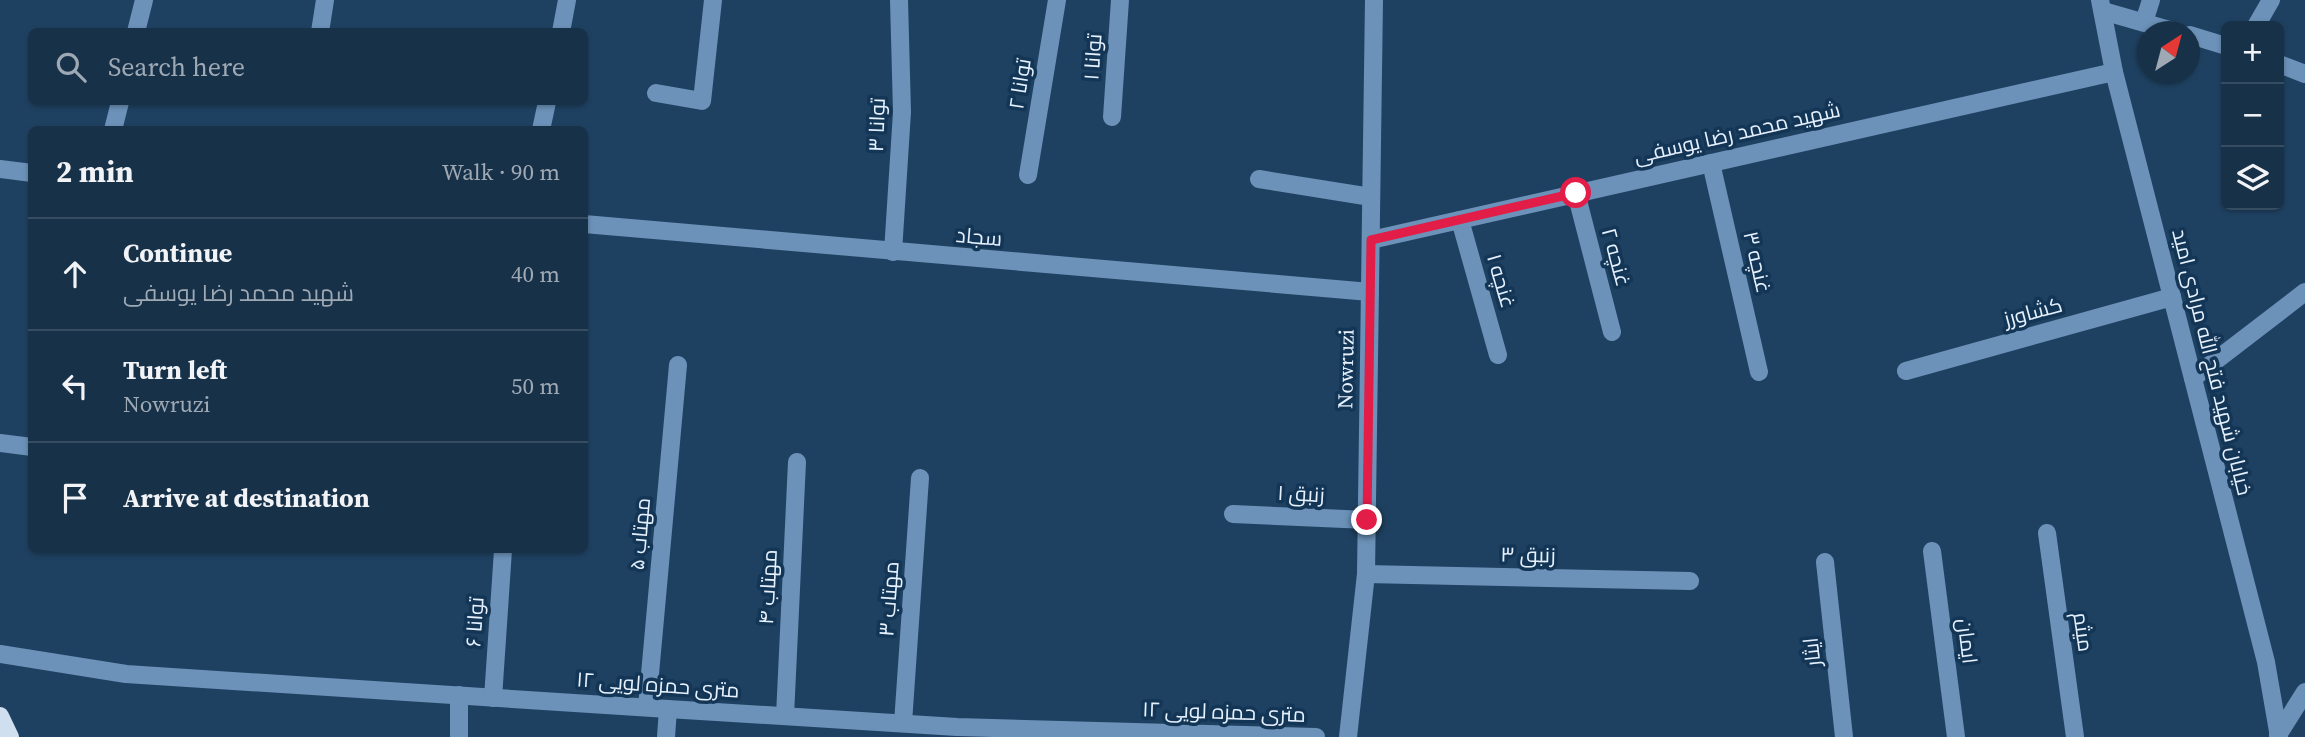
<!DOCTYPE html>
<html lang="en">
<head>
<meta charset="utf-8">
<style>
  :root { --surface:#173149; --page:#203950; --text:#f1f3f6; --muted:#9ea9b4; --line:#364c61 }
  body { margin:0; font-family:"Source Serif 4",Cairo,serif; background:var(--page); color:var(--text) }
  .controls { position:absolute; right:21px; top:21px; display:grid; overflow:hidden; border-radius:10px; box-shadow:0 2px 5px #0004 }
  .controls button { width:63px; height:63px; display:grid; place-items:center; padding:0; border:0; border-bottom:2px solid var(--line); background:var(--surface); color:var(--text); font:35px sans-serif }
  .compass { position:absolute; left:2137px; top:21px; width:63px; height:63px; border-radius:50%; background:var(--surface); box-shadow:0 2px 5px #0004; rotate:36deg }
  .stop { position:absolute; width:21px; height:21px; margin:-16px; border:5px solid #e11d48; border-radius:50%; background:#fff }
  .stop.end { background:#e11d48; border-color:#fff; box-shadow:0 2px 7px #0008 }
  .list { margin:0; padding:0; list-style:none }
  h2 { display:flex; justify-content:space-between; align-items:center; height:91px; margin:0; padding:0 28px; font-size:30px }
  h2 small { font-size:23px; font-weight:400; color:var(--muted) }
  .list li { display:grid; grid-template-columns:46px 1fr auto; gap:21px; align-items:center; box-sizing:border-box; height:112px; padding:0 28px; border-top:2px solid var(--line) }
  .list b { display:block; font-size:26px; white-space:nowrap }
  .list p { margin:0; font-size:23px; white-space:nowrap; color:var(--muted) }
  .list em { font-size:23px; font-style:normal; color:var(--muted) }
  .icon { flex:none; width:38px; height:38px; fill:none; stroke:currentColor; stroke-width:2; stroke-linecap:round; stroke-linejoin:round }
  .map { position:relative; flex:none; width:2305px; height:737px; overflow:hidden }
  .search { position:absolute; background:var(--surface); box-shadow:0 2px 5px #0004; left:28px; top:28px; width:560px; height:77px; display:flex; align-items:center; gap:18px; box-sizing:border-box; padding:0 24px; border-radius:10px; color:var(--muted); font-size:26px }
  .panel { position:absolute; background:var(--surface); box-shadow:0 2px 5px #0004; left:28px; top:126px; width:560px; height:427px; border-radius:10px }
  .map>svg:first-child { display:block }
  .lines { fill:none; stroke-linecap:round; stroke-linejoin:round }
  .minor { stroke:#6c92b9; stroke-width:18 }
  .major { stroke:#d0dfef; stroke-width:18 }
  .route { stroke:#e11d48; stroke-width:9 }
  .labels { text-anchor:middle; stroke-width:7; stroke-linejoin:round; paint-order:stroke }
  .street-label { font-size:21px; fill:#e6f1fe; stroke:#143656 }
</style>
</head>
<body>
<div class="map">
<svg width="2305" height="737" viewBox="0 0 2305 737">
  <rect width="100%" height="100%" fill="#1f4161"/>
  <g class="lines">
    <g class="minor">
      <polyline points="2100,0 2114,72 2266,662 2279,737"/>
      <polyline points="2103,11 2176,32"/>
      <polyline points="2144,22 2151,0"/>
      <polyline points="2256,26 2271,0"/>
      <polyline points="136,32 144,0"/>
      <polyline points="320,32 325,0"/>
      <polyline points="561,32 567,0"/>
      <polyline points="2190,35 2226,46"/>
      <polyline points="2279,64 2305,74"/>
      <polyline points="656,93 702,101 713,0"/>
      <polyline points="1112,117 1120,0"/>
      <polyline points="113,130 120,102"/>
      <polyline points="541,130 547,102"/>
      <polyline points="1711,163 1759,372"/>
      <polyline points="0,169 32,173"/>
      <polyline points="1028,175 1057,0"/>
      <polyline points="1259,179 1371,197"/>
      <polyline points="1576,193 1612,332"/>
      <polyline points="1460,220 1498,355"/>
      <polyline points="584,224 1370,292"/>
      <polyline points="1371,240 2114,72"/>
      <polyline points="893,252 902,112 899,0"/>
      <polyline points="1906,371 2172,297"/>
      <polyline points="2193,378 2305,292"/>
      <polyline points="0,443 32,447"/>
      <polyline points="1233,514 1367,520"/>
      <polyline points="2047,533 2075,737"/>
      <polyline points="1932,551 1956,737"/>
      <polyline points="1825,562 1844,737"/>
      <polyline points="1366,574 1690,581"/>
      <polyline points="0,654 126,674 668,709 957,727 1316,737"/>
      <polyline points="493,698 503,550"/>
      <polyline points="647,707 678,365"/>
      <polyline points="785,716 797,462"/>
      <polyline points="903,723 920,478"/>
      <polyline points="2278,735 2305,692"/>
      <polyline points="459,737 459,695"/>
      <polyline points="666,737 668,709"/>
      <polyline points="1348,737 1366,574 1374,0"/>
    </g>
    <polyline class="major" points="0,716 10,737"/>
  </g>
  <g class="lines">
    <polyline class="route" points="1367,520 1371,240 1576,193"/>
  </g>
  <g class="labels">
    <g class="street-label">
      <text transform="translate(1093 57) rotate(-86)" y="7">توانا ۱</text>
      <text transform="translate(1020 84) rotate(-81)" y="7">توانا ۲</text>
      <text transform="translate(877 125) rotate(-88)" y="7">توانا ۳</text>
      <text transform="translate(1737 133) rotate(-13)" y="7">شهید محمد رضا یوسفی</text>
      <text transform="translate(979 237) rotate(5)" y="7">سجاد</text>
      <text transform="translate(1616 257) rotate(75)" y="7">غنچه ۲</text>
      <text transform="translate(1757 262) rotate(77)" y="7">غنچه ۳</text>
      <text transform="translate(1501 281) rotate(74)" y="7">غنچه ۱</text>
      <text transform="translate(2033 312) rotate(-15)" y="7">کشاورز</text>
      <text transform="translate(2212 362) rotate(76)" y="7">خیابان شهید فتح الله مرادی امید</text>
      <text transform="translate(1346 369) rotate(-89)" y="7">Nowruzi</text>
      <text transform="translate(1301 494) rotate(3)" y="7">زنبق ۱</text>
      <text transform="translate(640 534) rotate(-85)" y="7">مهتاب ۵</text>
      <text transform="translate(1528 555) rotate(1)" y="7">زنبق ۳</text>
      <text transform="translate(768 587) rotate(-87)" y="7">مهتاب ۴</text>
      <text transform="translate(889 599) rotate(-86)" y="7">مهتاب ۳</text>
      <text transform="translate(475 622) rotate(-86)" y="7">توانا ۶</text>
      <text transform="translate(2083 632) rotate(82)" y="7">میثم</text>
      <text transform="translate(1967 641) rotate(83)" y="7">ایمان</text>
      <text transform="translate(1812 652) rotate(-96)" y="7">ایثار</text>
      <text transform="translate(658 685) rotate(4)" y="7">۱۲ متری حمزه لویی</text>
      <text transform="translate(1224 712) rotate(2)" y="7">۱۲ متری حمزه لویی</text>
    </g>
  </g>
</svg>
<div class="controls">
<button>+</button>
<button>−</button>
<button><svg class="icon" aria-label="layers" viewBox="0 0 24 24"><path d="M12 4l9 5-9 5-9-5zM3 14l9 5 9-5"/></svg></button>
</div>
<svg class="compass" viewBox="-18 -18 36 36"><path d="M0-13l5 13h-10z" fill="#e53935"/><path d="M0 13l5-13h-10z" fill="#9ea9b4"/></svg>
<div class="stop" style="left:1576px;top:193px"></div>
<div class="stop end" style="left:1367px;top:520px"></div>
<div class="search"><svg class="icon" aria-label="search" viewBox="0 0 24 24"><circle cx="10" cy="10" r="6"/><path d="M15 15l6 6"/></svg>Search here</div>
<section class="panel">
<h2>2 min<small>Walk · 90 m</small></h2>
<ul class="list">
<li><svg class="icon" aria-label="ahead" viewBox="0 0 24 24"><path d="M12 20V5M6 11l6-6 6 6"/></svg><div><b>Continue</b><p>شهید محمد رضا یوسفی</p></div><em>40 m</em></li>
<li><svg class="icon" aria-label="left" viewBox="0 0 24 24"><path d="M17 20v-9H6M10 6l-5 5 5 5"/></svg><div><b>Turn left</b><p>Nowruzi</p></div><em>50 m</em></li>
<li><svg class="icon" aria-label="arrive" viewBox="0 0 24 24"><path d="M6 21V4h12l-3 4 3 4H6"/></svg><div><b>Arrive at destination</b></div></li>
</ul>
</section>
</div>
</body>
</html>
